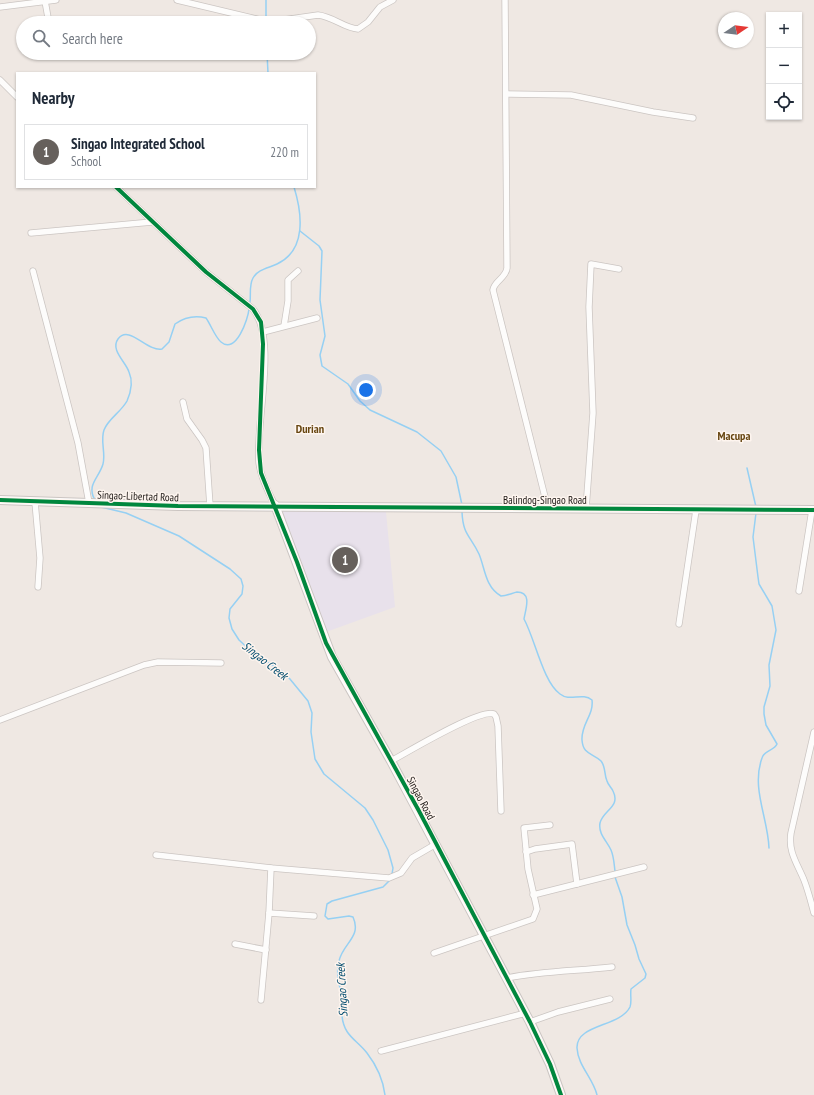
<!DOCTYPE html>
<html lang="en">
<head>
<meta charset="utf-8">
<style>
  :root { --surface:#fff; --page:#f6f6f7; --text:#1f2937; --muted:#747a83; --line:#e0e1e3; --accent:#66605c }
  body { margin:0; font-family:"PT Sans Narrow",sans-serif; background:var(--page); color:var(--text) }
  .controls { position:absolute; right:12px; top:12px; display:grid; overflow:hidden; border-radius:0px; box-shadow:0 1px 3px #0004 }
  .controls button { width:36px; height:36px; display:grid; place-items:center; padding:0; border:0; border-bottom:1px solid var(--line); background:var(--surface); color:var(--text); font:20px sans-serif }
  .compass { position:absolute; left:718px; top:12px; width:36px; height:36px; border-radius:50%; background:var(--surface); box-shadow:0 1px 3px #0004; rotate:77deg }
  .you { position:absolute; left:366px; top:390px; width:14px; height:14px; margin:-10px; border:3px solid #fff; border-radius:50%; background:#1a73e8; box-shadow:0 0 0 6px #1a73e833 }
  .badge { display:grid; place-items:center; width:26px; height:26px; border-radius:50%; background:var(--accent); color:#fff; font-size:13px; font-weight:700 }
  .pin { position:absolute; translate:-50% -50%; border:2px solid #fff; box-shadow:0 1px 4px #0006 }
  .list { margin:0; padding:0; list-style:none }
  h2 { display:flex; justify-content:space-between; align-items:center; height:52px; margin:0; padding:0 16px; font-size:17px }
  h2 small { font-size:13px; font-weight:400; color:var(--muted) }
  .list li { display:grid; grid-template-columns:26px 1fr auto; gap:12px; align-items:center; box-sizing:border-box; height:56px; margin:0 8px 8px; padding:0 8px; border:1px solid var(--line); border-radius:0px }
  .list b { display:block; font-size:15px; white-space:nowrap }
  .list p { margin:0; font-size:13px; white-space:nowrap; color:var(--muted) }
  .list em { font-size:13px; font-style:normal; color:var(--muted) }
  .icon { flex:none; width:22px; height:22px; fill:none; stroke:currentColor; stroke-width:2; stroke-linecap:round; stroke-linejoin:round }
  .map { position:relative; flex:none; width:814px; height:1095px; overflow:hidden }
  .search { position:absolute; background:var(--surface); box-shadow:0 1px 3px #0004; left:16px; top:16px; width:300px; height:44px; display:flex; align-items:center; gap:10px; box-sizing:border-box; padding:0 14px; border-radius:22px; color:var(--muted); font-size:15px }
  .panel { position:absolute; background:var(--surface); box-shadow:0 1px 3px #0004; left:16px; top:72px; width:300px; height:116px; border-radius:0px }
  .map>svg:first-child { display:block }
  .education { fill:#e8e1eb }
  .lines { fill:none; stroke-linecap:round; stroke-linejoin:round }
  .stream { stroke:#96d0f3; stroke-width:1.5 }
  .street-casing { stroke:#cbc5c2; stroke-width:7 }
  .secondary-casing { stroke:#cbc5c2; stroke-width:10 }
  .street { stroke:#fdfcfb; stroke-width:5.5 }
  .secondary { stroke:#fdfcfb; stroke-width:8 }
  .cycleway-casing { stroke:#fef5ef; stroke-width:6 }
  .cycleway { stroke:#00873e; stroke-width:4 }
  .labels { text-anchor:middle; stroke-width:3; stroke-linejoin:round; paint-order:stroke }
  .street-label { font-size:11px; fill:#1c1714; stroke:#fef5ef }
  .neighbourhood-label { font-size:12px; font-weight:bold; fill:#674611; stroke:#fef5ef }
  .water-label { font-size:12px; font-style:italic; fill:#034d6f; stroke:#fef5ef }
</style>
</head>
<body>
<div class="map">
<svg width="814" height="1095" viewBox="0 0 814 1095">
  <rect width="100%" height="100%" fill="#efe8e3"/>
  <polygon class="education" points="282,510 386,512 395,607 326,632"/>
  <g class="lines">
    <g class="stream">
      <polyline points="266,19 266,0"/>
      <polyline points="267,53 268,73"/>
      <polyline points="300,231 319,246 322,251 320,300 325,336 320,355 322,366 348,384 360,401 370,410 417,432 441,451 456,477 462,505"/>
      <path d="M250 302C251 294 249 285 253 278 258 269 269 268 277 264 307 250 302 213 294 187"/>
      <polyline points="747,468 756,507"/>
      <path d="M95 500C86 485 99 478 103 464 106 453 100 441 104 430 108 419 121 412 127 401 131 392 133 381 129 372 126 362 110 350 118 339 129 324 147 352 162 349L169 342 175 324C185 317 194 315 206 318 211 325 215 337 221 342 236 355 248 319 249 309"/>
      <polyline points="101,507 126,513 179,536 230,569 241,579 243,586 242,594 230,609 229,618 232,629 239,640 254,654 285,673 308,701 312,713 311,732 315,759 324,774 365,808 373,820 388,850 393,868 392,874"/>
      <path d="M462 512C463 535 470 535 479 554 485 568 485 587 501 596 507 596 512 593 517 592 533 592 525 611 524 619 535 639 543 682 560 694 570 702 582 692 592 700 594 715 581 724 582 740 583 755 593 753 601 761 606 767 604 775 607 781 608 785 612 788 613 791 621 807 603 810 600 823 598 834 607 841 611 850 614 857 614 864 615 871"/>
      <path d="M756 513 753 537 758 577 759 584 772 606 776 630 769 665 770 686 764 707V714L766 725 777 744C774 751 764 750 762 758 751 788 768 818 769 848"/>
      <path d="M385 1095C383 1079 377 1066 367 1053 356 1039 344 1036 342 1016 342 1011 343 1006 342 1001 341 988 335 974 339 961 343 943 362 937 353 917L349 916 328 919 325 916 327 904 332 901 383 887 390 880"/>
      <path d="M597 1095C593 1078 578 1066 577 1048 576 1024 620 1027 630 1007 632 1002 630 995 631 989L645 978 646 974 639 959 635 945 627 925 622 897 615 877"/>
    </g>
    <defs>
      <g id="street">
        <path d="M177 0 269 22 318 15C334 17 344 28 358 29L368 22 380 7 393 0"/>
        <path d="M505 0 507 268C506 278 494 281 493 290L548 509"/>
        <polyline points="45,1 49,23"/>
        <polyline points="0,7 56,0"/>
        <polyline points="0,80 17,97"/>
        <polyline points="507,94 571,95 653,112 693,118"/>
        <path d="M116 187 206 272 253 309C278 341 255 421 259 463 261 478 268 492 275 505"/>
        <polyline points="31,233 152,222"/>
        <polyline points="33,271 78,443 89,503"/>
        <polyline points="284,326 288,301 288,280 298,271"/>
        <polyline points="263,332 317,318"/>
        <polyline points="183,402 187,419 202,440 206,448 210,506"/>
        <polyline points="35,502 40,558 38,587"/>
        <polyline points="586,509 593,413 589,307 591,264 619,269"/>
        <polyline points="799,591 812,510"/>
        <polyline points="679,624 696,510"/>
        <polyline points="0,720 144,665 158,662 221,663"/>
        <path d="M814 732 791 833C788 852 797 863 804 880 808 890 811 902 814 913"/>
        <path d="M391 761C408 752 480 708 494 714L496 717 498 726 501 811"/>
        <polyline points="526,852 535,849 572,844 577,884"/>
        <polyline points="156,855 271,868 389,878 401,873 412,858 436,844"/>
        <polyline points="533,895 644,867"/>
        <polyline points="269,913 314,916"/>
        <polyline points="235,944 266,950"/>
        <polyline points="434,953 533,919 537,909 528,869 524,828 550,825"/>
        <path d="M507 978C542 971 577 971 612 967"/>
        <polyline points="261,1000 269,913 271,868"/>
        <polyline points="530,1022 558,1012 610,999"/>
        <polyline points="381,1051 526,1013"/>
      </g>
      <g id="secondary">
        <polyline points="0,500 178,506 814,510"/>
        <polyline points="275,505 332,657 391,761 530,1022 550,1064 561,1095"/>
      </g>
    </defs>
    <use href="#street" class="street-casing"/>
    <use href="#secondary" class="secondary-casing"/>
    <use href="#street" class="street"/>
    <use href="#secondary" class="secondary"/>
    <defs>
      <g id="cycleway">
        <polyline points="116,187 206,272 253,309 261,322 263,344 259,450 261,473 297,562 326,643 419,811 530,1022 550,1064 561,1095"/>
        <polyline points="0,500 178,506 814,510"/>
      </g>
    </defs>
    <use href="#cycleway" class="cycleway-casing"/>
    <use href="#cycleway" class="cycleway"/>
  </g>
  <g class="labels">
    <g class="street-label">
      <text transform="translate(138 496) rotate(2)" y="4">Singao-Libertad Road</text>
      <text x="545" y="504">Balindog-Singao Road</text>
      <text transform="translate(421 798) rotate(62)" y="4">Singao Road</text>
    </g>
    <g class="neighbourhood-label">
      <text x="310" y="433">Durian</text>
      <text x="734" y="440">Macupa</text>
    </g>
    <g class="water-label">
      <text transform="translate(265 661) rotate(38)" y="4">Singao Creek</text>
      <text transform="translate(342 990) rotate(-93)" y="4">Singao Creek</text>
    </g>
  </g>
</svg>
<div class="controls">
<button>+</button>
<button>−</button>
<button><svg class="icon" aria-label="locate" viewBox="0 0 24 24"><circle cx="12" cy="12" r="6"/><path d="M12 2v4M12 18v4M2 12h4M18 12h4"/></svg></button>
</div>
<svg class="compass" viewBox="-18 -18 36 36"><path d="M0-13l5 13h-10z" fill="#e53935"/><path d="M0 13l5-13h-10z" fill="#747a83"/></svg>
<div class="you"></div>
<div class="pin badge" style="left:345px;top:560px">1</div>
<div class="search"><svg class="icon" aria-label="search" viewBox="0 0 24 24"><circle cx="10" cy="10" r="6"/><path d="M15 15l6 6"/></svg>Search here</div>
<section class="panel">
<h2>Nearby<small></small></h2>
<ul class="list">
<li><span class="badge">1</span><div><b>Singao Integrated School</b><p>School</p></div><em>220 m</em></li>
</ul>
</section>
</div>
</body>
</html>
